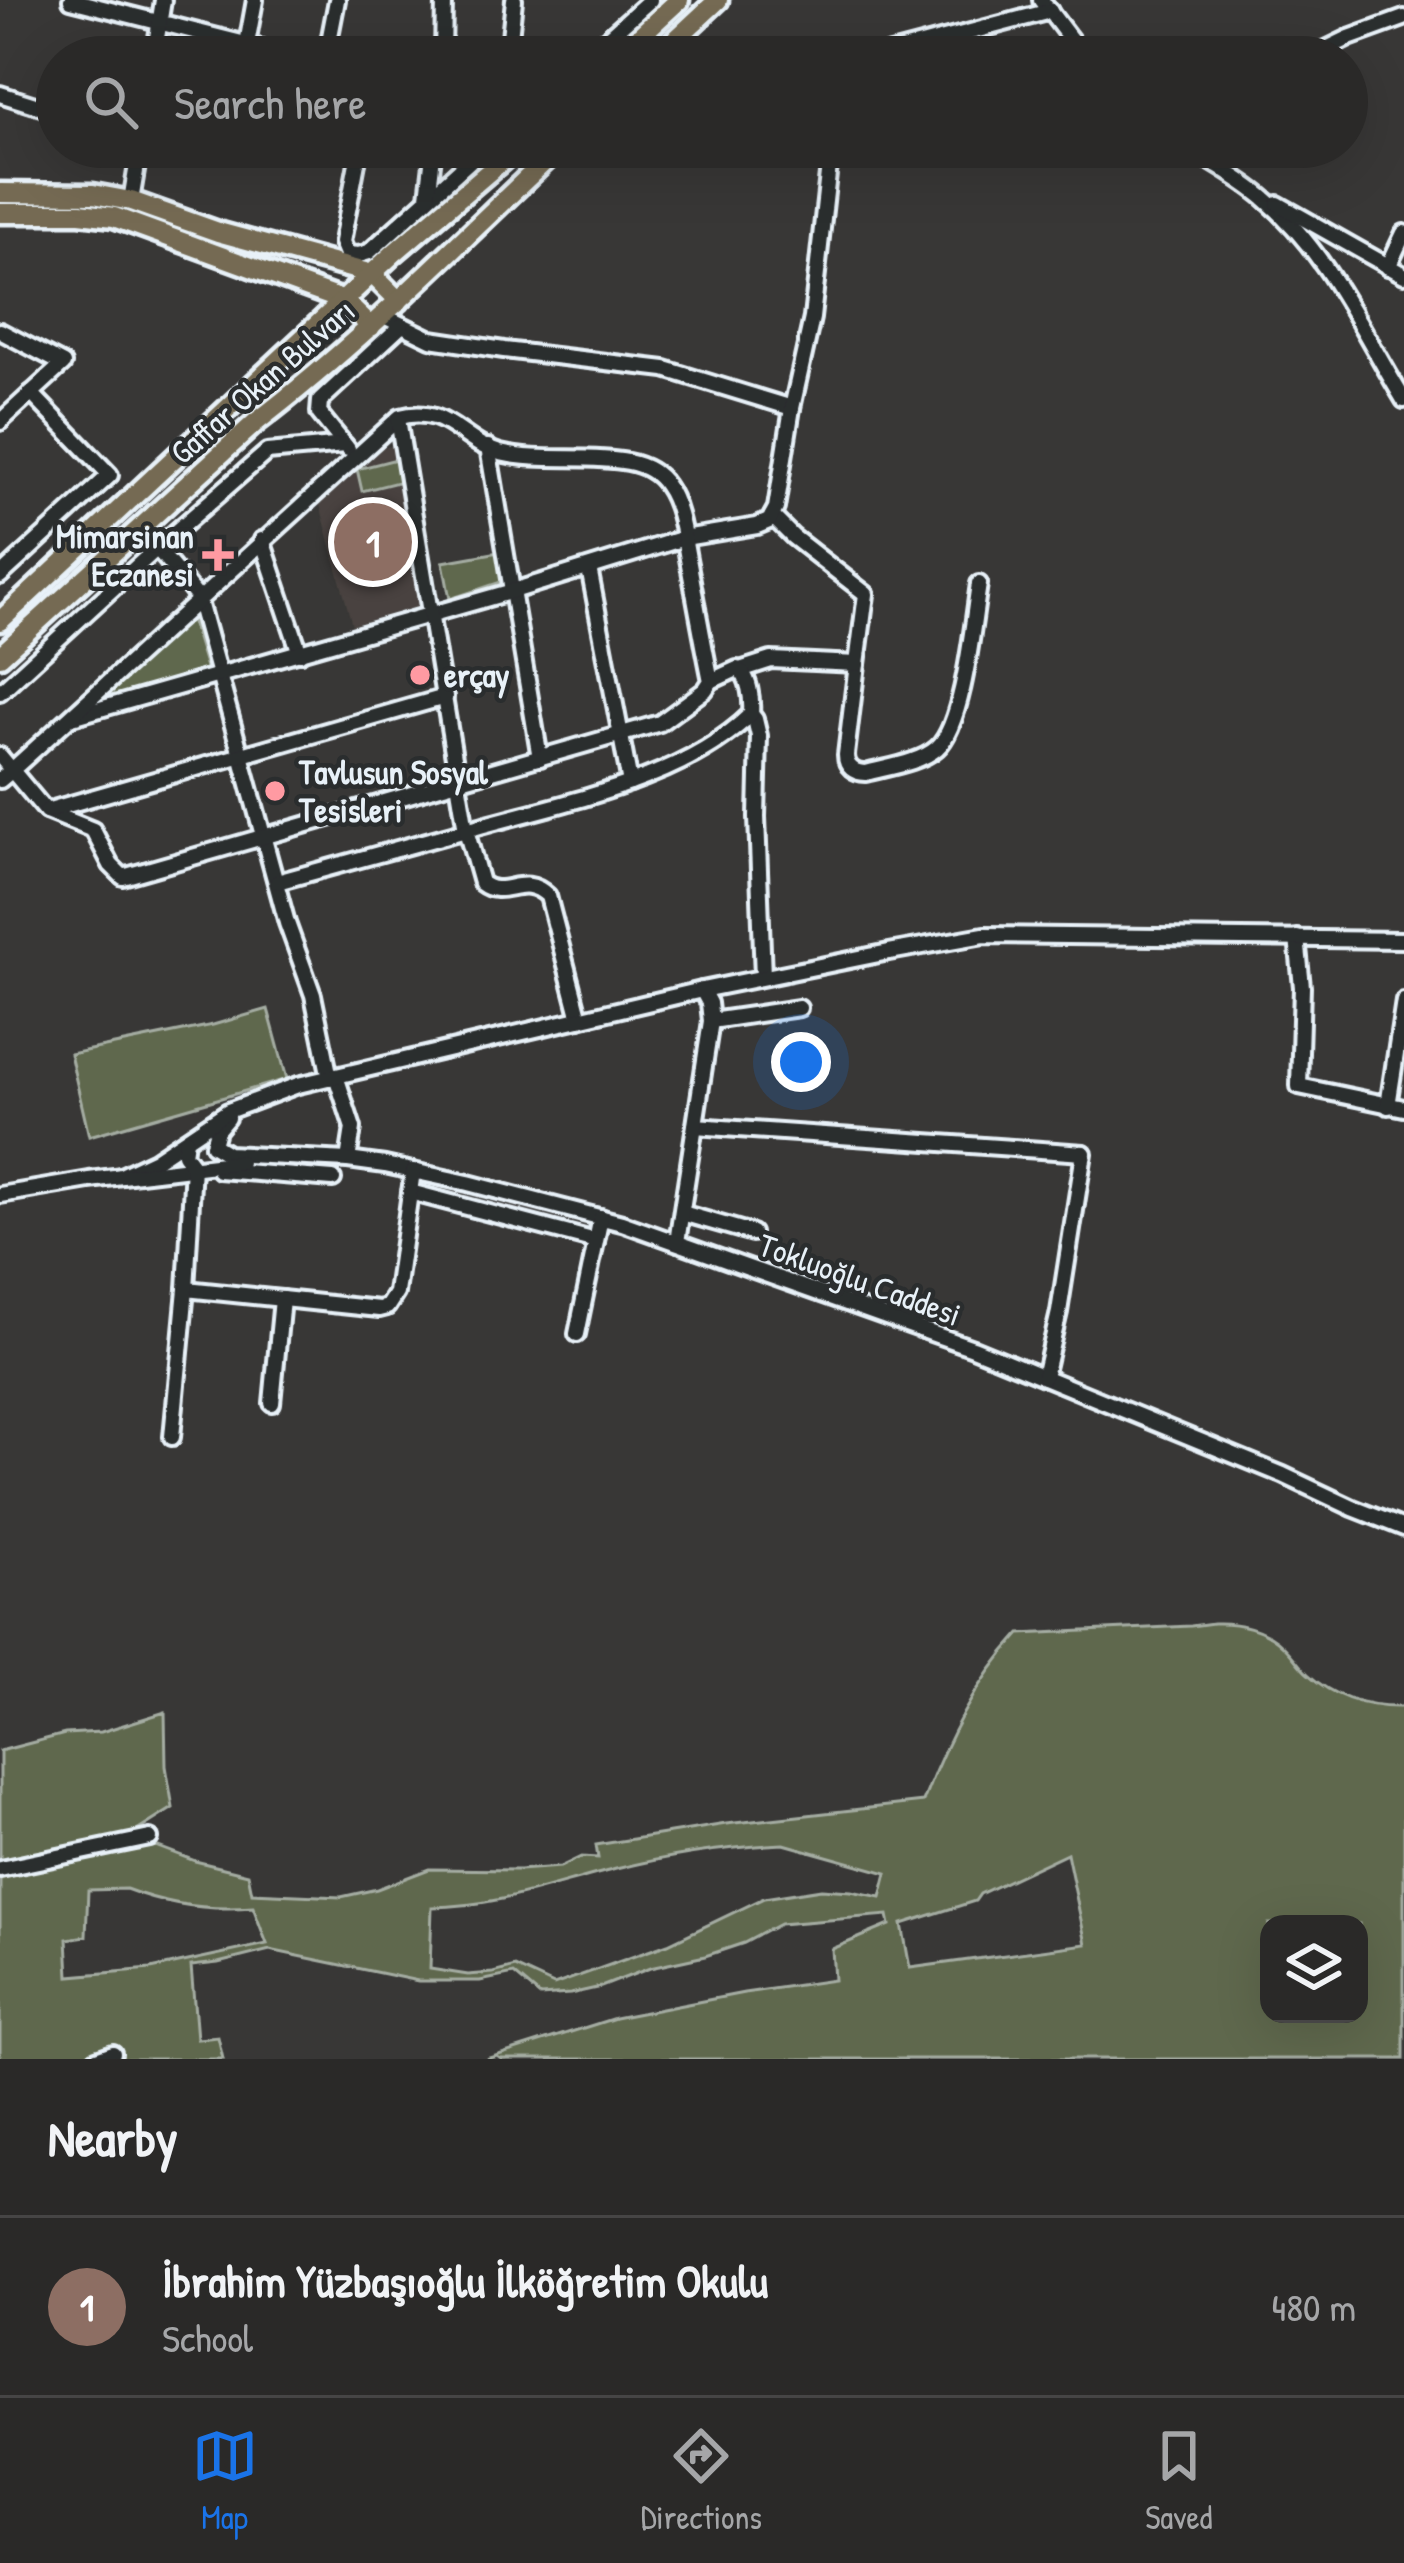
<!DOCTYPE html>
<html lang="en">
<head>
<meta charset="utf-8">
<style>
  :root { --surface:#2a2928; --page:#363534; --text:#f1f3f6; --muted:#a5a6a8; --line:#464545; --accent:#1a73e8 }
  body { margin:0; font-family:"Patrick Hand",sans-serif; background:var(--page); color:var(--text) }
  .controls { position:absolute; right:36px; bottom:36px; display:grid; overflow:hidden; border-radius:24px; box-shadow:0 12px 48px #0002 }
  .controls button { width:108px; height:108px; display:grid; place-items:center; padding:0; border:0; border-bottom:3px solid var(--line); background:var(--surface); color:var(--text); font:60px sans-serif }
  .you { position:absolute; left:801px; top:1062px; width:42px; height:42px; margin:-30px; border:9px solid #fff; border-radius:50%; background:#1a73e8; box-shadow:0 0 0 18px #1a73e833 }
  .badge { display:grid; place-items:center; width:78px; height:78px; border-radius:50%; background:var(--accent); color:#fff; font-size:39px; font-weight:700 }
  .pin { position:absolute; translate:-50% -50%; border:6px solid #fff; box-shadow:0 3px 12px #0006 }
  .list { margin:0; padding:0; list-style:none }
  h2 { display:flex; justify-content:space-between; align-items:center; height:156px; margin:0; padding:0 48px; font-size:51px }
  h2 small { font-size:39px; font-weight:400; color:var(--muted) }
  .list li { display:grid; grid-template-columns:78px 1fr auto; gap:36px; align-items:center; box-sizing:border-box; height:180px; padding:0 48px; border-top:3px solid var(--line) }
  .list b { display:block; font-size:45px; white-space:nowrap }
  .list p { margin:0; font-size:39px; white-space:nowrap; color:var(--muted) }
  .list em { font-size:39px; font-style:normal; color:var(--muted) }
  .icon { flex:none; width:66px; height:66px; fill:none; stroke:currentColor; stroke-width:2; stroke-linecap:round; stroke-linejoin:round }
  .map { position:relative; flex:none; width:1404px; height:2059px; overflow:hidden }
  .search { position:absolute; background:var(--surface); box-shadow:0 12px 48px #0002; left:36px; right:36px; top:36px; height:132px; display:flex; align-items:center; gap:30px; box-sizing:border-box; padding:0 42px; border-radius:66px; color:var(--muted); font-size:45px }
  .sheet { height:336px; background:var(--surface) }
  nav { display:flex; justify-content:space-around; align-items:center; box-sizing:border-box; height:168px; border-top:3px solid var(--line); background:var(--surface); font-size:33px; color:var(--muted) }
  nav a { display:grid; justify-items:center; gap:6px }
  nav .on { color:var(--accent) }
  .map>svg:first-child { display:block }
  .built { fill:#48433f }
  .green { fill:#5f674d; stroke:#a4aca2; stroke-width:3; fill-rule:evenodd }
  .lines { fill:none; stroke-linecap:round; stroke-linejoin:round }
  .minor-casing { stroke:#e8f1f8; stroke-width:22 }
  .highway-casing { stroke:#e8f1f8; stroke-width:27 }
  .minor { stroke:#2a2d2e; stroke-width:14 }
  .highway { stroke:#746b52; stroke-width:18 }
  .poi-dot { fill:#ff9aa2; stroke:#2a2d2e; stroke-width:4.5 }
  .labels { text-anchor:middle; stroke-width:9; stroke-linejoin:round; paint-order:stroke }
  .street-label { font-size:33px; fill:#e8f1f8; stroke:#2a2d2e }
  .poi-label { font-size:33px; font-weight:bold; fill:#e8f1f8; stroke:#2a2d2e; text-anchor:start }
</style>
</head>
<body>
<div class="map">
<svg width="1404" height="2059" viewBox="0 0 1404 2059">
  <rect width="100%" height="100%" fill="#383736"/>
  <filter id="ink" filterUnits="userSpaceOnUse"><feTurbulence type="fractalNoise" baseFrequency=".00833" numOctaves="2"/><feDisplacementMap in="SourceGraphic" scale="24" xChannelSelector="R" yChannelSelector="G"/><feConvolveMatrix kernelMatrix="1 2 1 2 8 2 1 2 1" color-interpolation-filters="sRGB"/></filter>
  <g filter="url(#ink)">
    <polygon class="built" points="400,445 426,605 352,625 319,501 377,448"/>
    <g class="green">
      <polygon points="396,459 402,481 362,491 357,469"/>
      <polygon points="510,550 516,577 450,599 443,562"/>
      <polygon points="191,619 208,674 110,702 107,693"/>
      <polygon points="268,1009 287,1079 89,1136 70,1054 213,1025"/>
      <path d="M1213 1623C1237 1622 1265 1628 1283 1646 1292 1654 1299 1666 1308 1674 1335 1699 1368 1708 1404 1707V2059H501L497 2056 486 2059 615 2018 744 1993 834 1980 832 1949 890 1925 888 1915 780 1924 744 1943 705 1956 650 1968 601 1987 570 1994 540 1996 514 1974 480 1981H418L270 1950 218 1963 191 1966 197 2039 218 2037 223 2059H0V1751L65 1734 101 1732 165 1712 166 1766 173 1808 129 1836 195 1861 248 1874 252 1893 341 1897 377 1889 429 1869 519 1870 560 1867 581 1857 598 1858 596 1845 726 1824 923 1802C947 1739 974 1684 1020 1634L1191 1626ZM784 1844 887 1873 881 1897 851 1891 821 1889 764 1898 668 1944 554 1985 515 1967 493 1973 468 1975 430 1969 432 1907C501 1906 551 1885 616 1869 671 1855 727 1847 784 1844ZM1067 1853 1086 1944 910 1968 902 1924 975 1901 980 1894ZM126 1889C168 1905 208 1911 253 1907L267 1944 151 1969 69 1976 67 1939 86 1936 88 1890ZM1269 1924H1359V2014H1269Z"/>
    </g>
    <g class="lines">
      <defs>
        <g id="minor">
          <polyline points="71,0 297,57"/>
          <polyline points="1041,0 1084,57"/>
          <polyline points="247,44 255,0"/>
          <polyline points="154,57 163,0"/>
          <polyline points="326,57 337,0"/>
          <polyline points="443,57 444,0"/>
          <polyline points="508,57 514,0"/>
          <polyline points="586,57 650,0"/>
          <polyline points="876,57 1050,11"/>
          <polyline points="1310,57 1349,38 1404,18"/>
          <polyline points="0,94 57,112"/>
          <polyline points="360,147 342,242 347,254 359,255 369,252 485,147"/>
          <path d="M1187 147C1213 164 1241 178 1265 199 1329 254 1361 330 1404 400"/>
          <polyline points="428,197 434,147"/>
          <polyline points="131,201 140,147"/>
          <polyline points="1278,204 1404,275"/>
          <polyline points="1388,267 1404,233"/>
          <polyline points="384,316 431,339 504,350 665,369 792,408"/>
          <polyline points="0,331 63,364 0,422"/>
          <polyline points="488,447 540,758"/>
          <polyline points="348,449 319,413 320,401 402,325"/>
          <polyline points="141,529 198,598 287,923 313,995 330,1078"/>
          <polyline points="262,540 300,653"/>
          <polyline points="589,568 630,783"/>
          <polyline points="0,576 110,475 31,393"/>
          <path d="M857 664 846 755C846 767 854 773 866 773 888 767 920 763 937 748 964 724 973 621 979 584"/>
          <polyline points="740,670 771,660 857,664 866,594 793,537 772,516"/>
          <polyline points="0,692 157,548 267,452 345,445"/>
          <polyline points="751,714 755,719 759,736 757,817 763,977"/>
          <polyline points="72,717 513,591 684,538 757,526 769,521 776,508 792,408 812,318 831,147"/>
          <path d="M0 756 46 811 93 830 111 865 123 877 660 723 705 690 711 681C703 642 696 603 689 564 684 539 681 506 666 485 657 471 643 465 628 462 586 454 542 463 500 453 461 443 447 404 400 417L12 770 0 780"/>
          <polyline points="46,811 445,697"/>
          <polyline points="277,882 466,830 398,419"/>
          <polyline points="1297,938 1302,987 1299,1086 1404,1108"/>
          <path d="M580 1019 548 896C522 871 504 901 481 883L466 830C559 803 680 783 751 714 752 700 750 675 737 669L711 681"/>
          <polyline points="711,1021 799,1008"/>
          <polyline points="336,1076 353,1128 348,1160"/>
          <polyline points="1388,1106 1404,1001"/>
          <polyline points="227,1118 217,1130 213,1145 228,1154 348,1160 385,1165 468,1183 622,1223 973,1348 1283,1475 1353,1508 1404,1528"/>
          <polyline points="695,1126 1084,1153 1059,1312 1044,1377"/>
          <polyline points="219,1170 333,1179"/>
          <polyline points="121,1176 155,1160 228,1111 298,1085 702,990 889,952 984,935 1404,940"/>
          <polyline points="410,1192 596,1241"/>
          <polyline points="0,1195 89,1180 240,1162"/>
          <polyline points="682,1213 752,1233"/>
          <polyline points="677,1242 711,1021 709,1003 702,990"/>
          <polyline points="186,1289 379,1309 387,1307 396,1293 413,1171"/>
          <polyline points="577,1334 601,1217"/>
          <polyline points="272,1403 282,1299"/>
          <polyline points="172,1437 186,1289 193,1166 184,1154 186,1140"/>
          <polyline points="0,1869 150,1838"/>
          <polyline points="96,2059 113,2053"/>
        </g>
        <g id="highway">
          <polyline points="617,57 679,0"/>
          <polyline points="657,57 718,0"/>
          <polyline points="0,193 93,194 131,201 218,232 372,274 399,301"/>
          <polyline points="0,213 80,213 114,217 344,301 371,327"/>
          <polyline points="0,621 394,253 518,147"/>
          <path d="M0 656 255 423C364 340 460 241 560 147"/>
        </g>
      </defs>
      <use href="#minor" class="minor-casing"/>
      <use href="#highway" class="highway-casing"/>
      <use href="#minor" class="minor"/>
      <use href="#highway" class="highway"/>
    </g>
  </g>
  <g class="poi-dot">
    <path d="M212 537h12v12h12v12h-12v12h-12v-12h-12v-12h12z"/>
    <circle cx="420" cy="675" r="12"/>
    <circle cx="275" cy="791" r="12"/>
  </g>
  <g class="labels">
    <g class="street-label">
      <text transform="translate(262 381) rotate(-41)" y="12">Gaffar Okan Bulvarı</text>
      <text transform="translate(860 1279) rotate(20)" y="12">Tokluoğlu Caddesi</text>
    </g>
    <g class="poi-label">
      <text x="194" y="548" text-anchor="end">Mimarsinan<tspan x="194" dy="38">Eczanesi</tspan></text>
      <text x="444" y="687">erçay</text>
      <text x="299" y="784">Tavlusun Sosyal<tspan x="299" dy="38">Tesisleri</tspan></text>
    </g>
  </g>
</svg>
<div class="controls">
<button><svg class="icon" aria-label="layers" viewBox="0 0 24 24"><path d="M12 4l9 5-9 5-9-5zM3 14l9 5 9-5"/></svg></button>
</div>
<div class="you"></div>
<div class="pin badge" style="left:373px;top:542px;background:#8d6e63">1</div>
<div class="search"><svg class="icon" aria-label="search" viewBox="0 0 24 24"><circle cx="10" cy="10" r="6"/><path d="M15 15l6 6"/></svg>Search here</div>
</div>
<section class="sheet">
<h2>Nearby<small></small></h2>
<ul class="list">
<li><span class="badge" style="background:#8d6e63">1</span><div><b>İbrahim Yüzbaşıoğlu İlköğretim Okulu</b><p>School</p></div><em>480 m</em></li>
</ul>
</section>
<nav>
<a class="on"><svg class="icon" aria-label="map" viewBox="0 0 24 24"><path d="M3 6l6-2 6 2 6-2v14l-6 2-6-2-6 2zM9 4v14M15 6v14"/></svg>Map</a>
<a><svg class="icon" aria-label="directions" viewBox="0 0 24 24"><path d="M12 3l9 9-9 9-9-9zM9 14v-3h6M13 9l2 2-2 2"/></svg>Directions</a>
<a><svg class="icon" aria-label="saved" viewBox="0 0 24 24"><path d="M7 4h10v16l-5-4-5 4z"/></svg>Saved</a>
</nav>
</body>
</html>
